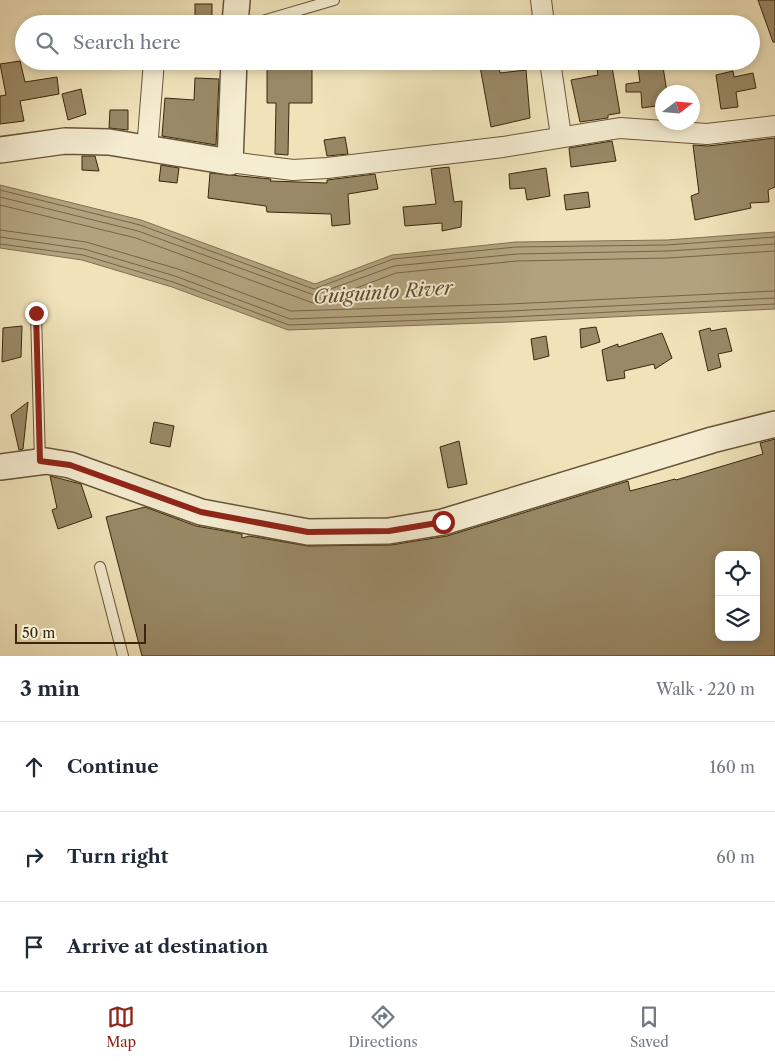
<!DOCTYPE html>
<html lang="en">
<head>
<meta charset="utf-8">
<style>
  :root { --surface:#fff; --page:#f2f2f3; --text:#1f2937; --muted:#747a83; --line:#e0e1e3; --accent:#8f2418 }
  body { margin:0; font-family:"Libre Caslon Text",serif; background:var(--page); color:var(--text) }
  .controls { position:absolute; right:15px; bottom:15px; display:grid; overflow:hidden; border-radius:10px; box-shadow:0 2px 8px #0003 }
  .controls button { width:45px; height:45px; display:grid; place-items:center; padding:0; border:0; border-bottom:1px solid var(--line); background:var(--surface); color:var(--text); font:25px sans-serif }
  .compass { position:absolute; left:655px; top:85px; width:45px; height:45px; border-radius:50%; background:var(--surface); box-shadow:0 2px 8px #0003; rotate:74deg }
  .scale { position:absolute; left:15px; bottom:12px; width:131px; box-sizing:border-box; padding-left:5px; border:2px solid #3a270b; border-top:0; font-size:14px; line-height:18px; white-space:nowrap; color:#3a270b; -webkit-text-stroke:4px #f5edd2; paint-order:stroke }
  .stop { position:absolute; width:15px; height:15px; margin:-11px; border:4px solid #8f2418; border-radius:50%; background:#fff }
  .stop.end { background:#8f2418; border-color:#fff; box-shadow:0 1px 5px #0008 }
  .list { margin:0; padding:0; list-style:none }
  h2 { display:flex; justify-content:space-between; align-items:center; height:65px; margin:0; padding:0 20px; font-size:21px }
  h2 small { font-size:16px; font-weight:400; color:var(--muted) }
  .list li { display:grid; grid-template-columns:32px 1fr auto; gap:15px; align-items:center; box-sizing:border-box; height:90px; padding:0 20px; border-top:1px solid var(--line) }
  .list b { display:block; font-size:19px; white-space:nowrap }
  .list em { font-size:16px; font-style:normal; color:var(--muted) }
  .icon { flex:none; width:28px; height:28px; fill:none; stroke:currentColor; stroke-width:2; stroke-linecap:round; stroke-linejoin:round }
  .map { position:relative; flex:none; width:775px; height:656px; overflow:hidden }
  .search { position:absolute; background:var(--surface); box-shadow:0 2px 8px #0003; left:15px; right:15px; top:15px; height:55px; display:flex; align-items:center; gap:12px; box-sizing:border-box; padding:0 18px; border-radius:28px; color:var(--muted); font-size:19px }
  .sheet { height:335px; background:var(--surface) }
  nav { display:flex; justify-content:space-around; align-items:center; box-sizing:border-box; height:70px; border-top:1px solid var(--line); background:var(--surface); font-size:14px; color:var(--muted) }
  nav a { display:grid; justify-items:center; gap:2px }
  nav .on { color:var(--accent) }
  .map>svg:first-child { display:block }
  .water { fill:#b2a37e; stroke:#827150 }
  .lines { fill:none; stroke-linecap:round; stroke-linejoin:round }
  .shore { stroke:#766544; stroke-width:1 }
  .building { fill:#998966; stroke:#3a270b; fill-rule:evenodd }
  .service-casing { stroke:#685637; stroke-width:12 }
  .minor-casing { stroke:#685637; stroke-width:22 }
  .tertiary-casing { stroke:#685637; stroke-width:28 }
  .service { stroke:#f5edd2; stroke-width:10 }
  .minor { stroke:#f5edd2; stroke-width:20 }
  .tertiary { stroke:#f5edd2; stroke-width:25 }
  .route { stroke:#8f2418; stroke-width:6 }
  .labels { text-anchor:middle; stroke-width:4; stroke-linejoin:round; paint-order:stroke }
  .water-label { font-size:19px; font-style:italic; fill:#5e4c2e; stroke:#f5edd2 }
</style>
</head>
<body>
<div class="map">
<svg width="775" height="656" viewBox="0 0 775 656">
  <rect width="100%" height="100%" fill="#f0e3ba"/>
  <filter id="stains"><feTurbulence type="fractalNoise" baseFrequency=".004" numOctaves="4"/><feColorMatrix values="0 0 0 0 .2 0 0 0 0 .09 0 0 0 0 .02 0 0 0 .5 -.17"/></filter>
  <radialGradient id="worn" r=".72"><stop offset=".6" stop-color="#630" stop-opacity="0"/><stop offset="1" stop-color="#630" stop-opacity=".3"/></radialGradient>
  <polygon class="water" points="0,185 141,220 315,284 392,255 516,242 667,240 775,232 775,309 510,322 288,330 172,287 82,260 0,248"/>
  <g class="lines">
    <g class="shore">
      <polyline points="0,190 140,225 314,289 393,259 516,247 667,245 775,237"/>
      <polyline points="0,197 138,231 314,295 394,266 517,254 668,251 775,244"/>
      <polyline points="0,205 136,238 313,303 322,301 396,273 517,261 668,258 775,251"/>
      <polyline points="0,230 86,242 178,269 291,311 509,304 775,291"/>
      <polyline points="0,237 84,249 175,276 290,319 510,311 775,298"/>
      <polyline points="0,244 83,255 173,282 289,325 510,317 775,304"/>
    </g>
  </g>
  <g class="building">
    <polygon points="758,0 775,0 775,42 773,42"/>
    <rect x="195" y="4" width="17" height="20"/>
    <polygon points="20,61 25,82 57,77 59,94 20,101 24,121 0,124 0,96 6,95 0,64"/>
    <polygon points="479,61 498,61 500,73 526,70 530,118 491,127"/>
    <polygon points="611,61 620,113 608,115 608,118 580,122 571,80 598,75 596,63"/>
    <polygon points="637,61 662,61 667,92 662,92 662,105 642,108 641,92 626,92 626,84 640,82"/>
    <polygon points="312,62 312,103 289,103 288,155 275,154 276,103 267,103 267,63"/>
    <polygon points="733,71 734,77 753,73 756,88 736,92 738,107 721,109 716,75"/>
    <polygon points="195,78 219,79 216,145 162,136 165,98 194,100"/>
    <polygon points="81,89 86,114 68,120 62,94"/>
    <polygon points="110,110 128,110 128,130 109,128"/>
    <polygon points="345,137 348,154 327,156 324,140"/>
    <polygon points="775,138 775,187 768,190 769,202 750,203 751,208 695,220 691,196 699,193 693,145 708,146"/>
    <polygon points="612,141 616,161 571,167 569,148"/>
    <polygon points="82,156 95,156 99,171 82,170"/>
    <polygon points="161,165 179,168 177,183 159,181"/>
    <polygon points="449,167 454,202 462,201 461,227 442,231 442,223 405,226 403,207 436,204 431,169"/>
    <polygon points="546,168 550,196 527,200 525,188 510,189 509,174"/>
    <polygon points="210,173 271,179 270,181 327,183 327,180 375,174 378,189 348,194 350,224 332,226 331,214 267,212 266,206 208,198"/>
    <polygon points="588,192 590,207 566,210 564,195"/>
    <polygon points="22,326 21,357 2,362 3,328"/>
    <polygon points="596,327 600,342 581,348 580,329"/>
    <polygon points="710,328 711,331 726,328 732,351 718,354 721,367 708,371 699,331"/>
    <polygon points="662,333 672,358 655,369 654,364 624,371 625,378 607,381 602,350 618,344 618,347"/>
    <polygon points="546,336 549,356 534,360 531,339"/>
    <polygon points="28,402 23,449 19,450 11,415"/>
    <polygon points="154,422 174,426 170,447 150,443"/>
    <path d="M775 439V656H142L106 517 145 507 196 526 242 534V538L249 536 308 546 391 545 447 536 628 481 630 491 675 479 676 480 763 454 760 443ZM719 555H756V637H719Z"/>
    <polygon points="459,441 467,484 448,488 440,447"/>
    <polygon points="50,476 81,484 92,517 58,529 52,510 57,508"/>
  </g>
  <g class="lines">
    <defs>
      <g id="service">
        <polyline points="252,24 334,0"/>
        <polyline points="36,313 40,461"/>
        <polyline points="100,567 123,656"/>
      </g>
      <g id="minor">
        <polyline points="541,0 544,24"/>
        <polyline points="550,61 561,136"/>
        <polyline points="147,150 154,61"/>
        <polyline points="230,162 293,170 327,168 503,147 620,128 707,134 775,126"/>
      </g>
      <g id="tertiary">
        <polyline points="235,24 237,0"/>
        <polyline points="0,150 65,141 109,142 230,162 234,61"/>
        <polyline points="0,467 46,461 70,465 201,512 308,532 389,531 443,522 712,440 775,424"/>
      </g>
    </defs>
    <use href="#service" class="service-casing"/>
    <use href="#minor" class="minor-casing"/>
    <use href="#tertiary" class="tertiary-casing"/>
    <use href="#service" class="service"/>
    <use href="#minor" class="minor"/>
    <use href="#tertiary" class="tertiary"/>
  </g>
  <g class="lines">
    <polyline class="route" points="36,313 40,461 70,465 201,512 308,532 389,531 443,522"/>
  </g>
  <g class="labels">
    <g class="water-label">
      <text transform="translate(383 292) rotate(-4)" y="7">Guiguinto River</text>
    </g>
  </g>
  <rect width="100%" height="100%" filter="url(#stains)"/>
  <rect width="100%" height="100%" fill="url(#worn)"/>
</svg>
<div class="controls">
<button><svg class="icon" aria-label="locate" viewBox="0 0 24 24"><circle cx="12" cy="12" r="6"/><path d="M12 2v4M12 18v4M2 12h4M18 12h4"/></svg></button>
<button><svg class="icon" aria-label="layers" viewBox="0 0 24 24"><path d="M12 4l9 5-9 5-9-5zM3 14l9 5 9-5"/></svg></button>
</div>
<svg class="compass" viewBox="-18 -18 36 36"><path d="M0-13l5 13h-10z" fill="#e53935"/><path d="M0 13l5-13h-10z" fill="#747a83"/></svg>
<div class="scale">50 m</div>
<div class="stop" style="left:443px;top:522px"></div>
<div class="stop end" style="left:36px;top:313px"></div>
<div class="search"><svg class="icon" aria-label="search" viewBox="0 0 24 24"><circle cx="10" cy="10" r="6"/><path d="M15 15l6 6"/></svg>Search here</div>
</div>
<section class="sheet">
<h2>3 min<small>Walk · 220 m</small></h2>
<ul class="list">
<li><svg class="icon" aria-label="ahead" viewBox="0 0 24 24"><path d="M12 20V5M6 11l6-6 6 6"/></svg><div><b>Continue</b></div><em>160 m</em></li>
<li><svg class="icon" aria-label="right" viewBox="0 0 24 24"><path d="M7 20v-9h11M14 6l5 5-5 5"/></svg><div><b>Turn right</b></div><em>60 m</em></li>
<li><svg class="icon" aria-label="arrive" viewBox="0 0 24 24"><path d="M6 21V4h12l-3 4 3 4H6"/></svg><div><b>Arrive at destination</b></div></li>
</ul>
</section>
<nav>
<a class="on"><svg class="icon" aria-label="map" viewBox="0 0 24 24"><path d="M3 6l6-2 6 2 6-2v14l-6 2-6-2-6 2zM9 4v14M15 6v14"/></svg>Map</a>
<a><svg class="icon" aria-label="directions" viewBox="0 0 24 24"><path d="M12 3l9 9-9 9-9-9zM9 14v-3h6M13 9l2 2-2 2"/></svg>Directions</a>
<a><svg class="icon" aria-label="saved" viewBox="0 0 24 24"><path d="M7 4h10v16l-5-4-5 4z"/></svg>Saved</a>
</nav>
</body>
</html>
